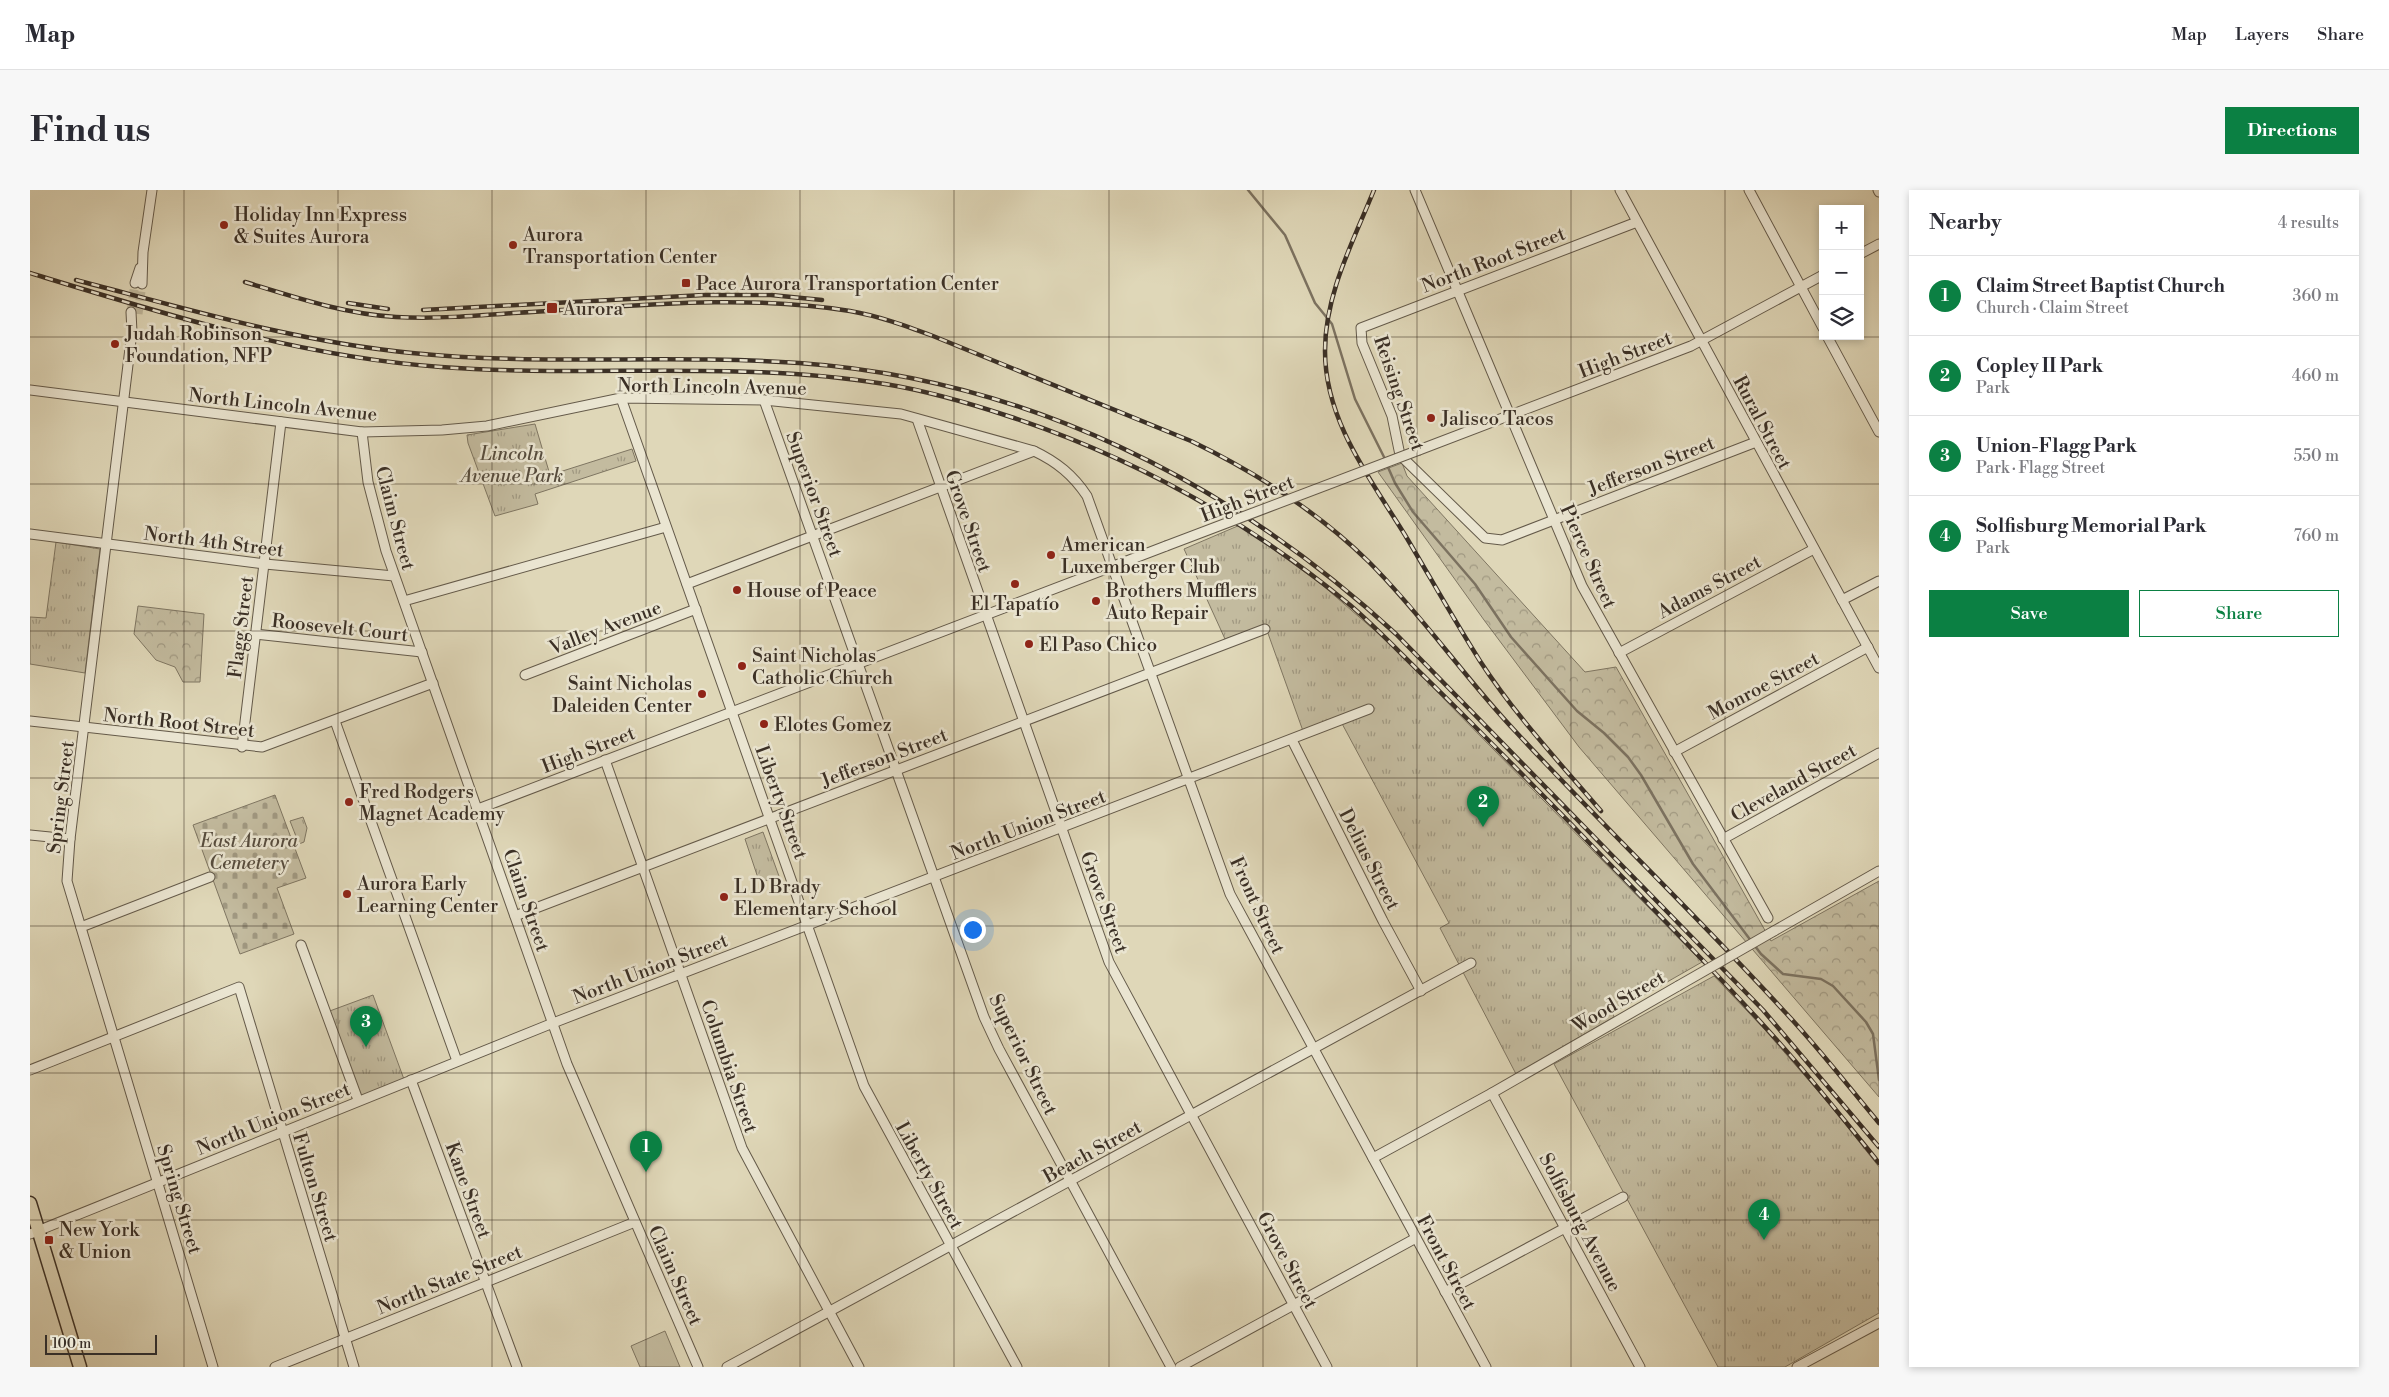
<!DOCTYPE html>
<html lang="en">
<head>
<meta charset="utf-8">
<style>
  :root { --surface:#fff; --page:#f7f7f7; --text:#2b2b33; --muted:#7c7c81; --line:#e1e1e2; --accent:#0b8043 }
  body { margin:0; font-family:"Libre Bodoni",serif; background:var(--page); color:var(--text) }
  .controls { position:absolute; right:15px; top:15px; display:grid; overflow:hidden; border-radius:0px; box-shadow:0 2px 8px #0003 }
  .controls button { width:45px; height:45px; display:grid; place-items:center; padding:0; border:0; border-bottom:1px solid var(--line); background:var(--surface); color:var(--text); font:25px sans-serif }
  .scale { position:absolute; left:15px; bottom:12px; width:112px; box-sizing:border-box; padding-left:5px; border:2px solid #3b3026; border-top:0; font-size:14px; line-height:18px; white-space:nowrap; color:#3b3026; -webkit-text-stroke:4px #eae5d1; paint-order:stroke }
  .you { position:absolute; left:942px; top:739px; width:18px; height:18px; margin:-12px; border:4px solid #fff; border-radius:50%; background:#1a73e8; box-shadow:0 0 0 8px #1a73e833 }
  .badge { display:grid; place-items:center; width:32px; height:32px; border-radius:50%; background:var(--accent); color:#fff; font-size:16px; font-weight:700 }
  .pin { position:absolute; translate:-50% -41px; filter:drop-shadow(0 1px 2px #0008) }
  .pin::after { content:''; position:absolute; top:26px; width:18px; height:15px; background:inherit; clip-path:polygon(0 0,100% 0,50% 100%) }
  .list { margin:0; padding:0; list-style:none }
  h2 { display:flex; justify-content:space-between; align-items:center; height:65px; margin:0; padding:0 20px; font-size:21px }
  h2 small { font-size:16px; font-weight:400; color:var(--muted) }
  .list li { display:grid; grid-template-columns:32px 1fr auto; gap:15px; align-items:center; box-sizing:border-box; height:80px; padding:0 20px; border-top:1px solid var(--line) }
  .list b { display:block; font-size:19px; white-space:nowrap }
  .list p { margin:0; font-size:16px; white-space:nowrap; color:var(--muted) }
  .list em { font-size:16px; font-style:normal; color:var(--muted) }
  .actions { display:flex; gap:10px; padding:15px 20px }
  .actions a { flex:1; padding:11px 0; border:1px solid var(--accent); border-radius:0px; text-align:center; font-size:18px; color:var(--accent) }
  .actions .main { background:var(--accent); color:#fff }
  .icon { flex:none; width:28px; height:28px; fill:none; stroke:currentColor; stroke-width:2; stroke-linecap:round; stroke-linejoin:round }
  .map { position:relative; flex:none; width:1849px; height:1177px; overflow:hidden; border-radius:0px }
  header { display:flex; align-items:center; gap:30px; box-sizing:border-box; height:70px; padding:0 25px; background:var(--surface); border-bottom:1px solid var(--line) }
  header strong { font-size:24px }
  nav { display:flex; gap:28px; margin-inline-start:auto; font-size:18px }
  .intro { display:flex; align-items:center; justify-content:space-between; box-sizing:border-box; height:120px; padding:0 30px }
  h1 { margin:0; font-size:35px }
  .button { padding:12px 22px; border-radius:0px; background:var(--accent); color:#fff; font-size:18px; font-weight:700 }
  main { display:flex; gap:30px; padding:0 30px }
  aside { flex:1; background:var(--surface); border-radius:0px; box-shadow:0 2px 8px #0003 }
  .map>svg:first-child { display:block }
  .grass { fill:#c3bb9f; stroke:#7f7662 }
  .forest { fill:url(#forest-crowns); stroke:#7f7662 }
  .cemetery { fill:url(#cemetery-stones); stroke:#7f7662 }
  .park { fill:url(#park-tufts); stroke:#7f7662 }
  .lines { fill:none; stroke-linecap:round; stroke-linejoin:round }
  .stream { stroke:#7c7260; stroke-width:2.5 }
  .minor-tunnel { stroke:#beb69b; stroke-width:9; stroke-dasharray:9 4.5; stroke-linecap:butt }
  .minor-casing { stroke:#645a4a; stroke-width:11 }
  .primary-casing { stroke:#3b3026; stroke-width:15 }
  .minor { stroke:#eae5d1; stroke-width:9 }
  .primary { stroke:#dfd7b8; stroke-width:12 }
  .rail-casing { stroke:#3b3026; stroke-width:4.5 }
  .rail { stroke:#eae5d1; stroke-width:2.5; stroke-dasharray:8; stroke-linecap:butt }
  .minor-bridge-casing { stroke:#645a4a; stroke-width:11; stroke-linecap:butt }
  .minor-bridge { stroke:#eae5d1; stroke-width:9 }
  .grid { fill:none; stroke:#3b3026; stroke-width:1; stroke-opacity:0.55 }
  .poi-dot { fill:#8f2418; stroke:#eae5d1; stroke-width:2 }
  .labels { text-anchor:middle; stroke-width:5; stroke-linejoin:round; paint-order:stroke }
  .poi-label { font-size:19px; fill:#3b3026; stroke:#eae5d1; text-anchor:start }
  .street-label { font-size:19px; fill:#3b3026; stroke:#eae5d1 }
  .park-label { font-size:19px; font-style:italic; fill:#564c3e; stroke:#eae5d1 }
</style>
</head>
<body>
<header>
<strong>Map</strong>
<nav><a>Map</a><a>Layers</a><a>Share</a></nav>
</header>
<div class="intro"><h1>Find us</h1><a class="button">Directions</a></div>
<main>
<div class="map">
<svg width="1849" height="1177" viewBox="0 0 1849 1177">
  <defs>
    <pattern id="forest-crowns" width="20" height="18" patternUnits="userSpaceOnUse" patternTransform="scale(1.25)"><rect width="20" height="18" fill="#c3bb9f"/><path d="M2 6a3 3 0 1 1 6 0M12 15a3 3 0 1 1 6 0" fill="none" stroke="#a09881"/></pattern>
    <pattern id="cemetery-stones" width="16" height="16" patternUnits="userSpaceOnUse" patternTransform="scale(1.25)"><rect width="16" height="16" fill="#c3bb9f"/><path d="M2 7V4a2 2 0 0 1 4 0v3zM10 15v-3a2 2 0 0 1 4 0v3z" fill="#a09881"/></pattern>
    <pattern id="park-tufts" width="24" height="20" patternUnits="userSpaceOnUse" patternTransform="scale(1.25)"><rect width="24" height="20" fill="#c3bb9f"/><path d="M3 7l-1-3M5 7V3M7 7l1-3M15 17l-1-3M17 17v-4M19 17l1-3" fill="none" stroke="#a09881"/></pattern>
  </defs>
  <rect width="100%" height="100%" fill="#dfd7b8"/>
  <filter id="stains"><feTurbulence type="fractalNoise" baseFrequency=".004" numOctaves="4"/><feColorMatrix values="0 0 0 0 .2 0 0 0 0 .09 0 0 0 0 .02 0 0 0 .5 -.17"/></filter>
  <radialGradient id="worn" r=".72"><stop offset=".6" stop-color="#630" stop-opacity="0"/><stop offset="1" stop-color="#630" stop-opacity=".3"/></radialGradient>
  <polygon class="grass" points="635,1141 650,1177 610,1177 601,1156"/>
  <g class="forest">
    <polygon points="1372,273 1377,286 1555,482 1586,477 1741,751 1849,691 1849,907 1549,557 1454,430 1348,282"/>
    <polygon points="108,416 174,424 170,492 153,492 145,477 126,470 104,444"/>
  </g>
  <polygon class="cemetery" points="245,605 276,688 247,698 264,744 210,764 163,635"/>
  <g class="park">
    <polygon points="505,234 520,285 602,259 606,271 505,304 508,314 465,326 438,253 437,245"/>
    <polygon points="1210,335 1291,394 1358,452 1672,772 1583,823 1584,827 1486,884 1410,738 1419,733 1309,528 1273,541 1235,435 1195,449 1154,359"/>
    <polygon points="26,352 70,359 55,483 0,474 0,427 16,428"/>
    <polygon points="273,627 277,638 274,652 269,654 260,631"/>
    <polygon points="733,642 750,689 729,691 715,649"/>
    <polygon points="1684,786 1735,840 1800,915 1849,977 1849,1123 1755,1177 1688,1177 1524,874"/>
    <polygon points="343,805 375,892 329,908 297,822"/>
  </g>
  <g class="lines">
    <g class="stream">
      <polyline points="1218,0 1255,45 1285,113 1302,134 1325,209 1355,269"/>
      <polyline points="1357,275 1365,293 1383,322 1445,394 1481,447 1547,521 1574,543 1598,567 1611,585 1663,674 1731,764 1753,784 1791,789 1803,796 1836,832 1843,844 1849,890"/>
    </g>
    <g class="minor-tunnel">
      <polyline points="101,122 105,93"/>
      <polyline points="108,124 112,94"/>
    </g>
    <defs>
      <g id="minor">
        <polyline points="1385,0 1552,396 1738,728"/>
        <polyline points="1590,0 1849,478"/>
        <polyline points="1719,0 1793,138"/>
        <polyline points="1848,0 1849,2"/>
        <polyline points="1607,32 1331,138 1332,153 1362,226 1370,265 1455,348 1472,350 1726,252"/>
        <polyline points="1830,64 1849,54"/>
        <polyline points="105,93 110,78"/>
        <polyline points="112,94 113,62 122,0"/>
        <polyline points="101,122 102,142 40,649 37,691 183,1177"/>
        <polyline points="1797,146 1849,242"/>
        <path d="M0 200 332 242 412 240 457 236 591 208 734 210 871 224 1004 261C1027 272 1043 285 1057 306L1200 704 1456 1177"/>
        <polyline points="591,208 834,896 987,1177"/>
        <polyline points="734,210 954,827 969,859 1141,1177"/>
        <polyline points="887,229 1079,772 1297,1177"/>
        <polyline points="332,242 338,292 356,361 537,874 668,1177"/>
        <polyline points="1389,260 1661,156 1793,85"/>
        <polyline points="0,344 235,374 364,386"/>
        <polyline points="657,394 1004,261"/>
        <polyline points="1812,410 1849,391"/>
        <polyline points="374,411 636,337"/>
        <polyline points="225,444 392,462"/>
        <polyline points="1589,463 1784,359"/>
        <polyline points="495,485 666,419"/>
        <polyline points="0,531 232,557 403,493"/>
        <polyline points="305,531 427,871"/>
        <polyline points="1262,550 1353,731 1391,801"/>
        <polyline points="212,557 251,232"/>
        <polyline points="1644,562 1838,457"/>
        <polyline points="575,570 712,958 829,1177"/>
        <polyline points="448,619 1136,356"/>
        <polyline points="0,645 40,649"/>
        <polyline points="1693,649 1849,563"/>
        <polyline points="485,726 1235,439"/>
        <polyline points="51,737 180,687"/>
        <polyline points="1744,741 1849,681"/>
        <polyline points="271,755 328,910"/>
        <polyline points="0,880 209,797 324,1177"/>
        <polyline points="381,890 487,1177"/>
        <polyline points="1462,903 1610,1177"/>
        <polyline points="1343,968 1462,903 1648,796"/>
        <polyline points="0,1044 523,833 1339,519"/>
        <polyline points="1415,1102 1593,1007"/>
        <polyline points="245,1177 605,1032"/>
        <polyline points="697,1177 1441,773"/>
        <polyline points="1150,1177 1386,1048"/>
        <polyline points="1767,1177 1849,1133"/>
      </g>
      <polyline id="primary" points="0,1013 50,1177"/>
    </defs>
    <use href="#minor" class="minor-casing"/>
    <use href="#primary" class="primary-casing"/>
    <use href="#minor" class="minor"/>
    <use href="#primary" class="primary"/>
    <defs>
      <g id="rail">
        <path d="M1344 0C1323 52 1295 104 1295 161 1295 231 1340 288 1375 345 1400 387 1424 430 1450 471 1485 525 1530 573 1571 621"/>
        <path d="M0 83C134 124 270 167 411 177 559 188 708 170 855 194 898 201 939 213 981 227 1107 269 1217 330 1320 415 1347 438 1372 465 1398 490 1447 538 1495 587 1543 636 1611 707 1680 775 1745 848 1781 888 1815 931 1849 973"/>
        <path d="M46 90C157 119 268 152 382 163 511 176 640 164 769 173 996 189 1200 291 1366 444L1733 820 1849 957"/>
        <path d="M215 92C264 107 314 124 366 127 405 129 444 126 483 123 593 117 711 103 820 121 849 126 876 136 903 146L1161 251C1227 283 1287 321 1339 372 1392 425 1435 488 1486 542 1574 637 1667 726 1754 821 1788 857 1818 896 1849 933"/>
        <polyline points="318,113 358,119"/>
        <polyline points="393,120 674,105 741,105 792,110"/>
      </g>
    </defs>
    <use href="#rail" class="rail-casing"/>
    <use href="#rail" class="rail"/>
    <defs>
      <g id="minor-bridge">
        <polyline points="1136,356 1389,260"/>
        <polyline points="1648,796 1744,741"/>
      </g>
    </defs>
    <use href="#minor-bridge" class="minor-bridge-casing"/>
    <use href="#minor-bridge" class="minor-bridge"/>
  </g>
  <path class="grid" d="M154 0V1177M308 0V1177M462 0V1177M616 0V1177M770 0V1177M924 0V1177M1079 0V1177M1233 0V1177M1387 0V1177M1541 0V1177M1695 0V1177M0 147H1849M0 294H1849M0 441H1849M0 588H1849M0 736H1849M0 883H1849M0 1030H1849"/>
  <g class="poi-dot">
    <circle cx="194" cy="35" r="5"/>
    <circle cx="483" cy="55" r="5"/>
    <rect x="651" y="88" width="10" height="10" rx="2.5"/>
    <rect x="516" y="112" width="12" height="12" rx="2.5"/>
    <circle cx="85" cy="154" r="5"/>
    <circle cx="1401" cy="228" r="5"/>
    <circle cx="1021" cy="365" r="5"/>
    <circle cx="985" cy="394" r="5"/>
    <circle cx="707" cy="400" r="5"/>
    <circle cx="1066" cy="411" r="5"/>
    <circle cx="999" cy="454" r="5"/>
    <circle cx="712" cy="476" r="5"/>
    <circle cx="672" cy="504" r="5"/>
    <circle cx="734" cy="534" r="5"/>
    <circle cx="319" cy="612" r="5"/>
    <circle cx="317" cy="704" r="5"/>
    <circle cx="694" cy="707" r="5"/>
    <rect x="14" y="1045" width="10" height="10" rx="2.5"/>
  </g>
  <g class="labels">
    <g class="poi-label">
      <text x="204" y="31">Holiday Inn Express<tspan x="204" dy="22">&amp; Suites Aurora</tspan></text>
      <text x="493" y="51">Aurora<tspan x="493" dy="22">Transportation Center</tspan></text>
      <text x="666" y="100">Pace Aurora Transportation Center</text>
      <text x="533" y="125">Aurora</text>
      <text x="95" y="150">Judah Robinson<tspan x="95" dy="22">Foundation, NFP</tspan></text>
      <text x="1411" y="235">Jalisco Tacos</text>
      <text x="1031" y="361">American<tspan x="1031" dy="22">Luxemberger Club</tspan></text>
      <text x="717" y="407">House of Peace</text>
      <text x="1076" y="407">Brothers Mufflers<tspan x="1076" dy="22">Auto Repair</tspan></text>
      <text x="985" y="420" text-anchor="middle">El Tapatío</text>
      <text x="1009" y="461">El Paso Chico</text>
      <text x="722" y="472">Saint Nicholas<tspan x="722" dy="22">Catholic Church</tspan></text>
      <text x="662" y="500" text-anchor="end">Saint Nicholas<tspan x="662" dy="22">Daleiden Center</tspan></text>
      <text x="744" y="541">Elotes Gomez</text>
      <text x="329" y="608">Fred Rodgers<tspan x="329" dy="22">Magnet Academy</tspan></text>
      <text x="327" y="700">Aurora Early<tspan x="327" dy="22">Learning Center</tspan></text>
      <text x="704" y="703">L D Brady<tspan x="704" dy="22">Elementary School</tspan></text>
      <text x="29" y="1046">New York<tspan x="29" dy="22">&amp; Union</tspan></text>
    </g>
    <g class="street-label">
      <text transform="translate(1463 69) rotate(-21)" y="7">North Root Street</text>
      <text transform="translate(1595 164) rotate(-21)" y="7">High Street</text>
      <text transform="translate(682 196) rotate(1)" y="7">North Lincoln Avenue</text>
      <text transform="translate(1370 203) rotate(71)" y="7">Reising Street</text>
      <text transform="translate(253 214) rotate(6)" y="7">North Lincoln Avenue</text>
      <text transform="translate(1733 232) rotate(62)" y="7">Rural Street</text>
      <text transform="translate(1621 275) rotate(-21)" y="7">Jefferson Street</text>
      <text transform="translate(785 304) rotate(70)" y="7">Superior Street</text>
      <text transform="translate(1217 308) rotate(-21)" y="7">High Street</text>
      <text transform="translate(366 328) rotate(75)" y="7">Claim Street</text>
      <text transform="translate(939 331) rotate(71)" y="7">Grove Street</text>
      <text transform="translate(184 351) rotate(7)" y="7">North 4th Street</text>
      <text transform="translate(1559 366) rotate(66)" y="7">Pierce Street</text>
      <text transform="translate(1679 396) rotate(-28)" y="7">Adams Street</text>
      <text transform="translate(210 437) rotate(-83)" y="7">Flagg Street</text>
      <text transform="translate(310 437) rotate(6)" y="7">Roosevelt Court</text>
      <text transform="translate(575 437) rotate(-21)" y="7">Valley Avenue</text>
      <text transform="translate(1733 495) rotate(-28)" y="7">Monroe Street</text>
      <text transform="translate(149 532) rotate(6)" y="7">North Root Street</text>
      <text transform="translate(558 559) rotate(-21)" y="7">High Street</text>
      <text transform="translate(854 567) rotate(-21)" y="7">Jefferson Street</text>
      <text transform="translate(1763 592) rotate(-29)" y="7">Cleveland Street</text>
      <text transform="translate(30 607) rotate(-83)" y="7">Spring Street</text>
      <text transform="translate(752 612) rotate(70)" y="7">Liberty Street</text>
      <text transform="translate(998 634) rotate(-21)" y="7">North Union Street</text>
      <text transform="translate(1340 669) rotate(63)" y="7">Delius Street</text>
      <text transform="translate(497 710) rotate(71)" y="7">Claim Street</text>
      <text transform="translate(1075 712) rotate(70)" y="7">Grove Street</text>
      <text transform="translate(1228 715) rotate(65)" y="7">Front Street</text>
      <text transform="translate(620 778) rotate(-21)" y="7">North Union Street</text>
      <text transform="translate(1588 811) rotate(-30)" y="7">Wood Street</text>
      <text transform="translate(994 864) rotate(64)" y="7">Superior Street</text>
      <text transform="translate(700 876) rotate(71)" y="7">Columbia Street</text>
      <text transform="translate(243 928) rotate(-22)" y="7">North Union Street</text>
      <text transform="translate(1062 961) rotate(-29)" y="7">Beach Street</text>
      <text transform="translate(900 985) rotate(61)" y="7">Liberty Street</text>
      <text transform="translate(286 997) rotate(73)" y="7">Fulton Street</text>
      <text transform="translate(439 1000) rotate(70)" y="7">Kane Street</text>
      <text transform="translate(150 1009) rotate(73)" y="7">Spring Street</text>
      <text transform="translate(1551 1032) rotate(62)" y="7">Solfisburg Avenue</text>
      <text transform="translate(1258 1070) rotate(62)" y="7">Grove Street</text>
      <text transform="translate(1417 1072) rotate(62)" y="7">Front Street</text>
      <text transform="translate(646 1085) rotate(66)" y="7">Claim Street</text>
      <text transform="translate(419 1089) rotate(-22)" y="7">North State Street</text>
    </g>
    <g class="park-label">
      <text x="482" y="270">Lincoln<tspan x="482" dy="22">Avenue Park</tspan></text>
      <text x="219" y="657">East Aurora<tspan x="219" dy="22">Cemetery</tspan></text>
    </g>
  </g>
  <rect width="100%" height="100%" filter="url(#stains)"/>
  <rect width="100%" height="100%" fill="url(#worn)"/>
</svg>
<div class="controls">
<button>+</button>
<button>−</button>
<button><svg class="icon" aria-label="layers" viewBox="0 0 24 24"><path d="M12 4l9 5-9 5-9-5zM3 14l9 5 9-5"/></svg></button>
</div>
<div class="scale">100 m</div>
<div class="you"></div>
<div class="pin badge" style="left:616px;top:982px">1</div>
<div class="pin badge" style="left:1453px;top:637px">2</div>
<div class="pin badge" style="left:336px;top:857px">3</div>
<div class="pin badge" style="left:1734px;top:1050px">4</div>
</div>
<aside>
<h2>Nearby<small>4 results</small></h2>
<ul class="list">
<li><span class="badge">1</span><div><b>Claim Street Baptist Church</b><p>Church · Claim Street</p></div><em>360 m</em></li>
<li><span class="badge">2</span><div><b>Copley II Park</b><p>Park</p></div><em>460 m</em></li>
<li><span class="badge">3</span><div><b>Union-Flagg Park</b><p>Park · Flagg Street</p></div><em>550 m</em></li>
<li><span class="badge">4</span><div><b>Solfisburg Memorial Park</b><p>Park</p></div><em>760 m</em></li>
</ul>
<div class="actions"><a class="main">Save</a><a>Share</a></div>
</aside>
</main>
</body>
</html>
